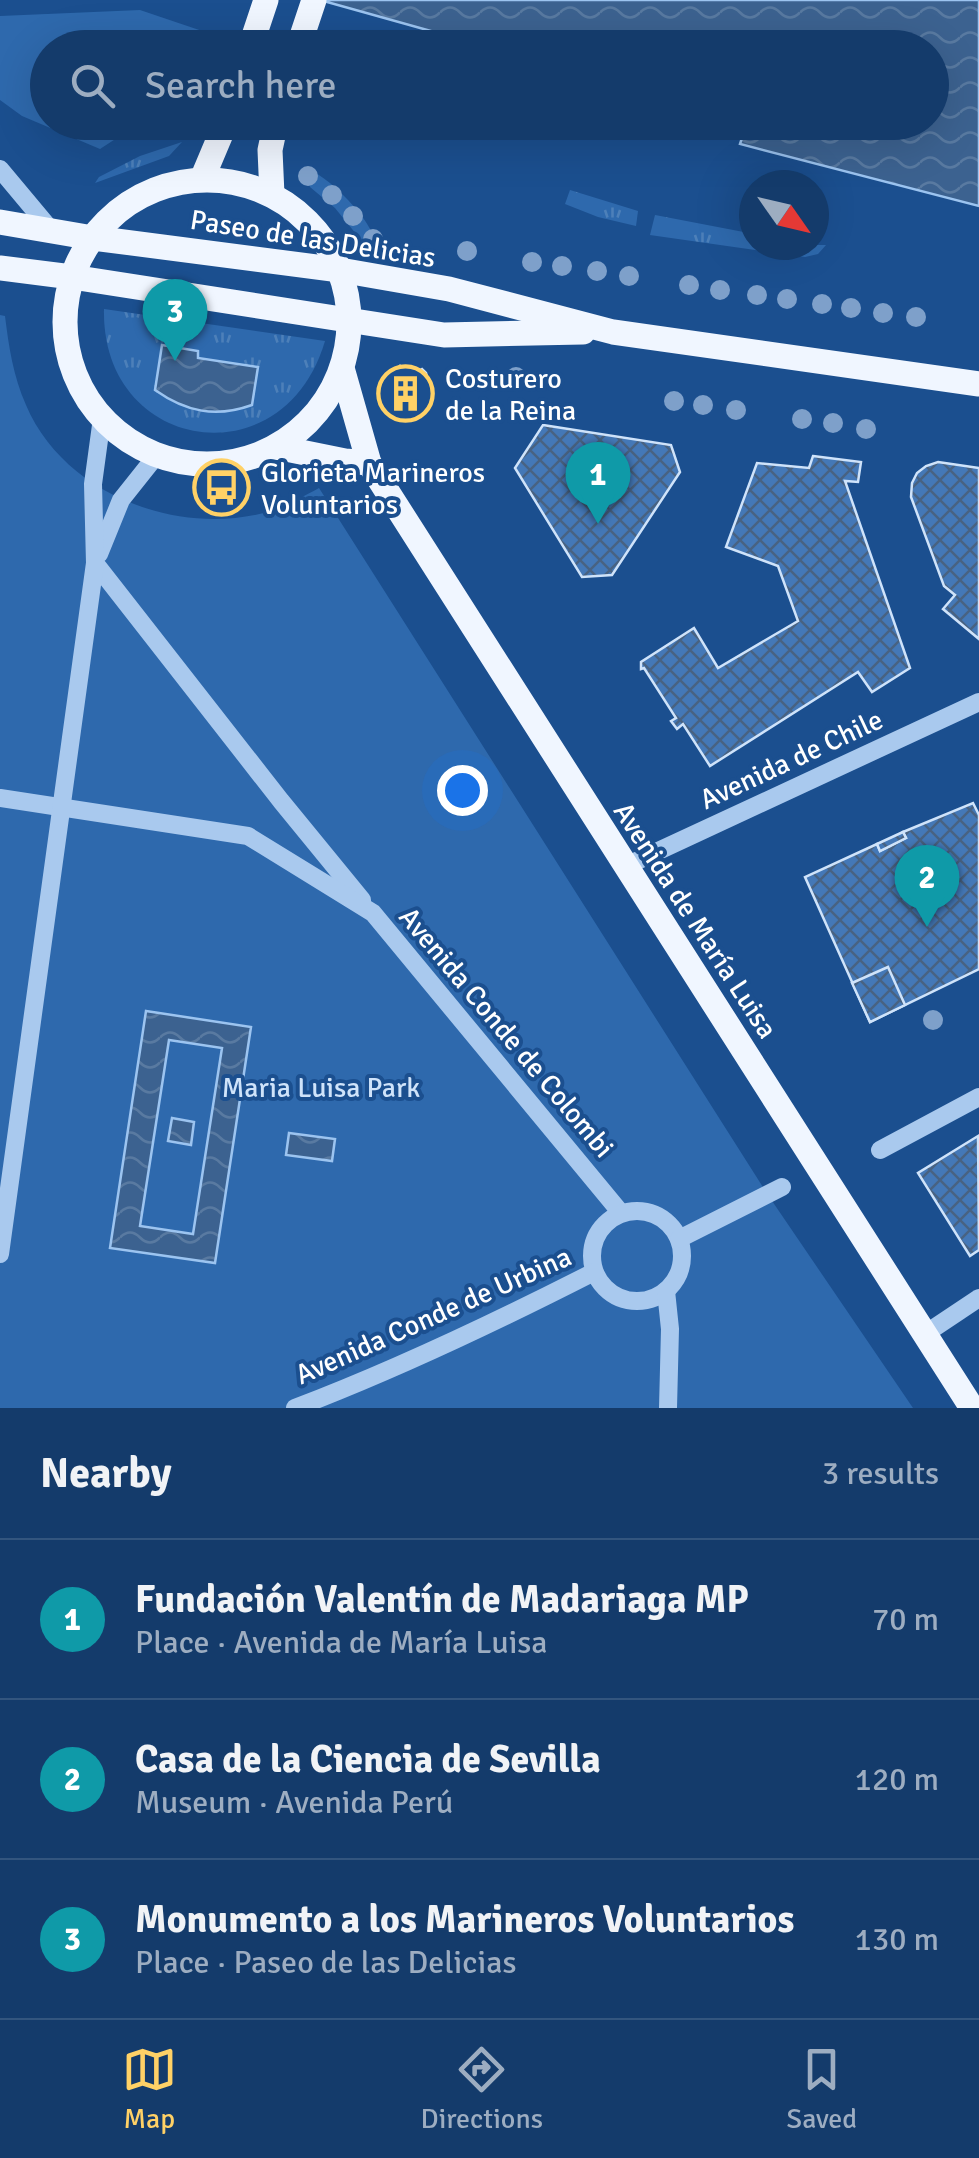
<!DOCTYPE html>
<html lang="en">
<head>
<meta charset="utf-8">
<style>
  :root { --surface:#143b6b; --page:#1d4271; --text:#f1f3f6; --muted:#9dadc1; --line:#33557e; --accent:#ffd166 }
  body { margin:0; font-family:Signika,sans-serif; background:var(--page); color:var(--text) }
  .compass { position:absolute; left:739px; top:170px; width:90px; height:90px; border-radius:50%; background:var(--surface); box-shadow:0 10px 40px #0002; rotate:124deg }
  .you { position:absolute; left:462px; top:790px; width:35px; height:35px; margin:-25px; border:8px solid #fff; border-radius:50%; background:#1a73e8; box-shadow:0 0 0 15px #1a73e833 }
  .badge { display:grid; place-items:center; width:65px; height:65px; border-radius:50%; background:var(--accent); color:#fff; font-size:32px; font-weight:700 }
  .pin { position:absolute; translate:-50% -82px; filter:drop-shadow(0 2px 5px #0008) }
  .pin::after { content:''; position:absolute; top:52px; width:35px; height:30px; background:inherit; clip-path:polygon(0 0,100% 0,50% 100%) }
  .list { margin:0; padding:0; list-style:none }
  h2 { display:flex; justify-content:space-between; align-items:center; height:130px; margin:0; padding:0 40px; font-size:42px }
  h2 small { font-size:32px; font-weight:400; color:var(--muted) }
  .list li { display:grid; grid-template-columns:65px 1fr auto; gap:30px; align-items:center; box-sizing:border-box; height:160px; padding:0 40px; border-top:2px solid var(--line) }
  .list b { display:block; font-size:38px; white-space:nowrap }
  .list p { margin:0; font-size:32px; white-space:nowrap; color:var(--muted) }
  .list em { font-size:32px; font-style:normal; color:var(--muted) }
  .icon { flex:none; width:55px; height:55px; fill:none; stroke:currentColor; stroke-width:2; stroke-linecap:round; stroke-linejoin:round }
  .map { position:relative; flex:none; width:979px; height:1408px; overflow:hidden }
  .search { position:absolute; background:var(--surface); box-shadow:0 10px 40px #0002; left:30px; right:30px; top:30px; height:110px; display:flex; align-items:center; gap:25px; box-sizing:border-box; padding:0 35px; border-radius:55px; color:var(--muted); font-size:38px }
  .sheet { height:610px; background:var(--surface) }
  nav { display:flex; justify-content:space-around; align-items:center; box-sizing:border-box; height:140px; border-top:2px solid var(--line); background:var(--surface); font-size:28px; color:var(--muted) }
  nav a { display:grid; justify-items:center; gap:5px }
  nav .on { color:var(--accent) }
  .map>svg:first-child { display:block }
  .grass { fill:url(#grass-tufts) }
  .park { fill:#2e69ad }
  .water { fill:url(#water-waves); stroke:#9cc4f0; stroke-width:2.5; fill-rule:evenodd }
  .building { fill:url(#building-cross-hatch); stroke:#cfe3fa; stroke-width:2.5 }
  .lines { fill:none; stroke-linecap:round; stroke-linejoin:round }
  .minor { stroke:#a9c9ee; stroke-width:18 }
  .major { stroke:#f0f6ff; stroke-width:25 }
  .tree { fill:#7ea0ca }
  .labels { text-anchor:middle; stroke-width:8; stroke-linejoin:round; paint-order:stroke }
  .street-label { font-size:28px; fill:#fff; stroke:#1b4f8f }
  .poi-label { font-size:28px; fill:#fff; stroke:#1b4f8f; text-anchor:start }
  .park-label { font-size:28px; fill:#cfe3fa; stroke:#1b4f8f }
</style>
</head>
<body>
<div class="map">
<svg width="979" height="1408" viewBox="0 0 979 1408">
  <defs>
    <pattern id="grass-tufts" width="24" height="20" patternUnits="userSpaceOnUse" patternTransform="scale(2.5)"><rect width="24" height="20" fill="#2e69ad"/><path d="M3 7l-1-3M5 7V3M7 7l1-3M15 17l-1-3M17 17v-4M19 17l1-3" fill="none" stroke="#4d80b9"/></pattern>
    <pattern id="water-waves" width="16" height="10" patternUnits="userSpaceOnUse" patternTransform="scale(2.5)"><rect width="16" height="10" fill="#3c6290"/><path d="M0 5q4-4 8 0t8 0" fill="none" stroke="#597aa1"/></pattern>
    <pattern id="building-cross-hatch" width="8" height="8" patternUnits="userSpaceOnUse" patternTransform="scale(2.5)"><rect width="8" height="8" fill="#4478b7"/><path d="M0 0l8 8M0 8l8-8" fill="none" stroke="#486282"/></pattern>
  </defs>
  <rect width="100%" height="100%" fill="#1b4f8f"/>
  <g class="grass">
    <polygon points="182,142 169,156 95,183 99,177 140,156"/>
    <path d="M310 170C331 179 377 224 376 248L361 240 335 208 310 187 303 170Z"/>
    <polygon points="570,190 638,211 636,226 598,217 565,204"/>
    <polygon points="655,215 754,234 754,245 826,245 818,254 805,257 650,235"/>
    <path d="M104 309 325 341C284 481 101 453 104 309Z"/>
  </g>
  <g class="park">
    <polygon points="140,10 217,36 213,47 48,48 48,122 155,123 120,136 100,149 22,116 0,100 0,16"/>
    <path d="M0 315 5 316C9 348 13 375 26 405 64 495 180 538 271 511 287 506 304 496 319 488L768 1195 913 1408H0Z"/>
  </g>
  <g class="water">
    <polygon points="320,0 979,0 979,206 740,144 747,123 932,122 932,48 488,47"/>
    <path d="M162 345 198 351V358L258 367 252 405C216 418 186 412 155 390Z"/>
    <path d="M146 1011 251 1027 215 1263 110 1248ZM169 1040 222 1048 193 1234 140 1226Z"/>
    <polygon points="172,1118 194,1122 191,1145 168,1141"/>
    <polygon points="289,1133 335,1139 332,1161 286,1155"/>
  </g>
  <g class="building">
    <polygon points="400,366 405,372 415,373 422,369 426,373 427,377 421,381 411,410 413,419 409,420 404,418 405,412 392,398 396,393 399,377 394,373"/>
    <polygon points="543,425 671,445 680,472 612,575 582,577 515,468"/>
    <polygon points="813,456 861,462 858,482 845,481 910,668 872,692 858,672 710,766 683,724 677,729 671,721 676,718 644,668 641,669 641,662 694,628 718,668 798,621 778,566 726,547 757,463 809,468"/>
    <polygon points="938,462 979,468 979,639 943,609 955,595 944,586 911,497 912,483 917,473 926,466"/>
    <polygon points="973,803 979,815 979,969 870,1022 805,877 877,844 880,851 906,838 903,832"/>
    <polygon points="903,832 906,838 880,851 877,844"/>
    <polygon points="888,967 905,1005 870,1022 852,983"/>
    <polygon points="978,1136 979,1250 970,1256 918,1173"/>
  </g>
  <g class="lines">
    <g class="minor">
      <polyline points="0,169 51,230"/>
      <polyline points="99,554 121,500 156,456"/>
      <polyline points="95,563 281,801 362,900"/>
      <polyline points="0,798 248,836 373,913 621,1213"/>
      <polyline points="626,866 979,702"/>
      <polyline points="880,1150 979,1097"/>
      <circle cx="637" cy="1256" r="45"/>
      <polyline points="679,1239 782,1187"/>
      <polyline points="0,1254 95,563 93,484 102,418"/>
      <polyline points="666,1291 670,1329 668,1408"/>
      <polyline points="925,1334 979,1298"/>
      <path d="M295 1408C398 1369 496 1322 594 1272"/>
    </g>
    <g class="major">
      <polyline points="250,48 266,0"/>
      <polyline points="298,48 314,0"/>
      <polyline points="202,179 226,122"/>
      <circle cx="207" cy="322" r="142"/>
      <polyline points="272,195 270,150 276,122"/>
      <polyline points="0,222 93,238 340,270 449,289 613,332 979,384"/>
      <polyline points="0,268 72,277 444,335 583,332"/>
      <polyline points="342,368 369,463 972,1408"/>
      <polyline points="276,447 345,461 369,463"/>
    </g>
  </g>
  <g class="tree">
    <circle cx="308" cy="176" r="10"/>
    <circle cx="332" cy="195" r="10"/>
    <circle cx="353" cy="216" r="10"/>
    <circle cx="373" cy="239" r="10"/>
    <circle cx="467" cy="251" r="10"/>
    <circle cx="532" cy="262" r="10"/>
    <circle cx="562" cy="266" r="10"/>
    <circle cx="597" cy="271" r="10"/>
    <circle cx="629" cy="276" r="10"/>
    <circle cx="689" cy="285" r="10"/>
    <circle cx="720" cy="290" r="10"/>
    <circle cx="757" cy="295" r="10"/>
    <circle cx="787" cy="299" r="10"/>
    <circle cx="822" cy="304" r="10"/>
    <circle cx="851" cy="308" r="10"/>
    <circle cx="883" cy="313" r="10"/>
    <circle cx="916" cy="317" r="10"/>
    <circle cx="516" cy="377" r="10"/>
    <circle cx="674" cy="401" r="10"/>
    <circle cx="703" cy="405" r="10"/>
    <circle cx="736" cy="410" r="10"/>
    <circle cx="802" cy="419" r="10"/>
    <circle cx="833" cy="423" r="10"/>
    <circle cx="866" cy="429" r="10"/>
    <circle cx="933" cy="1020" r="10"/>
  </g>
  <defs>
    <symbol id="building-ring" viewBox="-11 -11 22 22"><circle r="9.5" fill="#1b4f8f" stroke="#ffd166" stroke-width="1.5"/><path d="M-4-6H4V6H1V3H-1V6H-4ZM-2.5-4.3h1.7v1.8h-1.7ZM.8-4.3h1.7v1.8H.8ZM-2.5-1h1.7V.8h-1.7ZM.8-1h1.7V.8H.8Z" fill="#ffd166"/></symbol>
    <symbol id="bus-ring" viewBox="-11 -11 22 22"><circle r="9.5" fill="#1b4f8f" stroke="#ffd166" stroke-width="1.5"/><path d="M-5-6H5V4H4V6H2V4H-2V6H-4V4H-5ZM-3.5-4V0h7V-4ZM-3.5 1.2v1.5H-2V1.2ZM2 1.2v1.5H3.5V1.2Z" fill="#ffd166"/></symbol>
  </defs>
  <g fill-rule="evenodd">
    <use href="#building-ring" x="374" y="362" width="63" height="63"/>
    <use href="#bus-ring" x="190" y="456" width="63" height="63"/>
  </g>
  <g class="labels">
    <g class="street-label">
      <text transform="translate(313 238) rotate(9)" y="10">Paseo de las Delicias</text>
      <text transform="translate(791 759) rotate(-25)" y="10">Avenida de Chile</text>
      <text transform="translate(696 920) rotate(57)" y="10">Avenida de María Luisa</text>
      <text transform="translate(507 1032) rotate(50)" y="10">Avenida Conde de Colombi</text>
      <text transform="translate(433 1315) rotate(-24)" y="10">Avenida Conde de Urbina</text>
    </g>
    <g class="poi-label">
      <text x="445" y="388">Costurero<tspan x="445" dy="32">de la Reina</tspan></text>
      <text x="261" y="482">Glorieta Marineros<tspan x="261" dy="32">Voluntarios</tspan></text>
    </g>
    <g class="park-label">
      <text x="321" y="1097">Maria Luisa Park</text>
    </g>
  </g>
</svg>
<svg class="compass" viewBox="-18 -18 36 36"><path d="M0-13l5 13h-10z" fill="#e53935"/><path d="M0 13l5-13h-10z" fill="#9dadc1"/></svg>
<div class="you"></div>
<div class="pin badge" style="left:598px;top:524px;background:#0f9aa8">1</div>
<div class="pin badge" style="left:927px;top:927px;background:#0f9aa8">2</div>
<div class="pin badge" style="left:175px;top:361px;background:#0f9aa8">3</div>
<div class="search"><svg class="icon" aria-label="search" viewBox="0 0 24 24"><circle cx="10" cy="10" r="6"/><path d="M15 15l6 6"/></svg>Search here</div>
</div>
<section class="sheet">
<h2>Nearby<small>3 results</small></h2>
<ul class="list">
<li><span class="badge" style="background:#0f9aa8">1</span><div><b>Fundación Valentín de Madariaga MP</b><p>Place · Avenida de María Luisa</p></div><em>70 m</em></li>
<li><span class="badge" style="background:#0f9aa8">2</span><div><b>Casa de la Ciencia de Sevilla</b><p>Museum · Avenida Perú</p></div><em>120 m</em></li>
<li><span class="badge" style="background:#0f9aa8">3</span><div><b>Monumento a los Marineros Voluntarios</b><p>Place · Paseo de las Delicias</p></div><em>130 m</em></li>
</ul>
</section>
<nav>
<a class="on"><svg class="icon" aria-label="map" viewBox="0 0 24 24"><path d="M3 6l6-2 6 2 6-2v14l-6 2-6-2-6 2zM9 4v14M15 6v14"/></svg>Map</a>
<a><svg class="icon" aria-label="directions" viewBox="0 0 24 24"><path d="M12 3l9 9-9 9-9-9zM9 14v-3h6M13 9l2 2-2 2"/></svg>Directions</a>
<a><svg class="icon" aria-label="saved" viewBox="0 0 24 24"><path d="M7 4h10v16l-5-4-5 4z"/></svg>Saved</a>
</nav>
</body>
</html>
